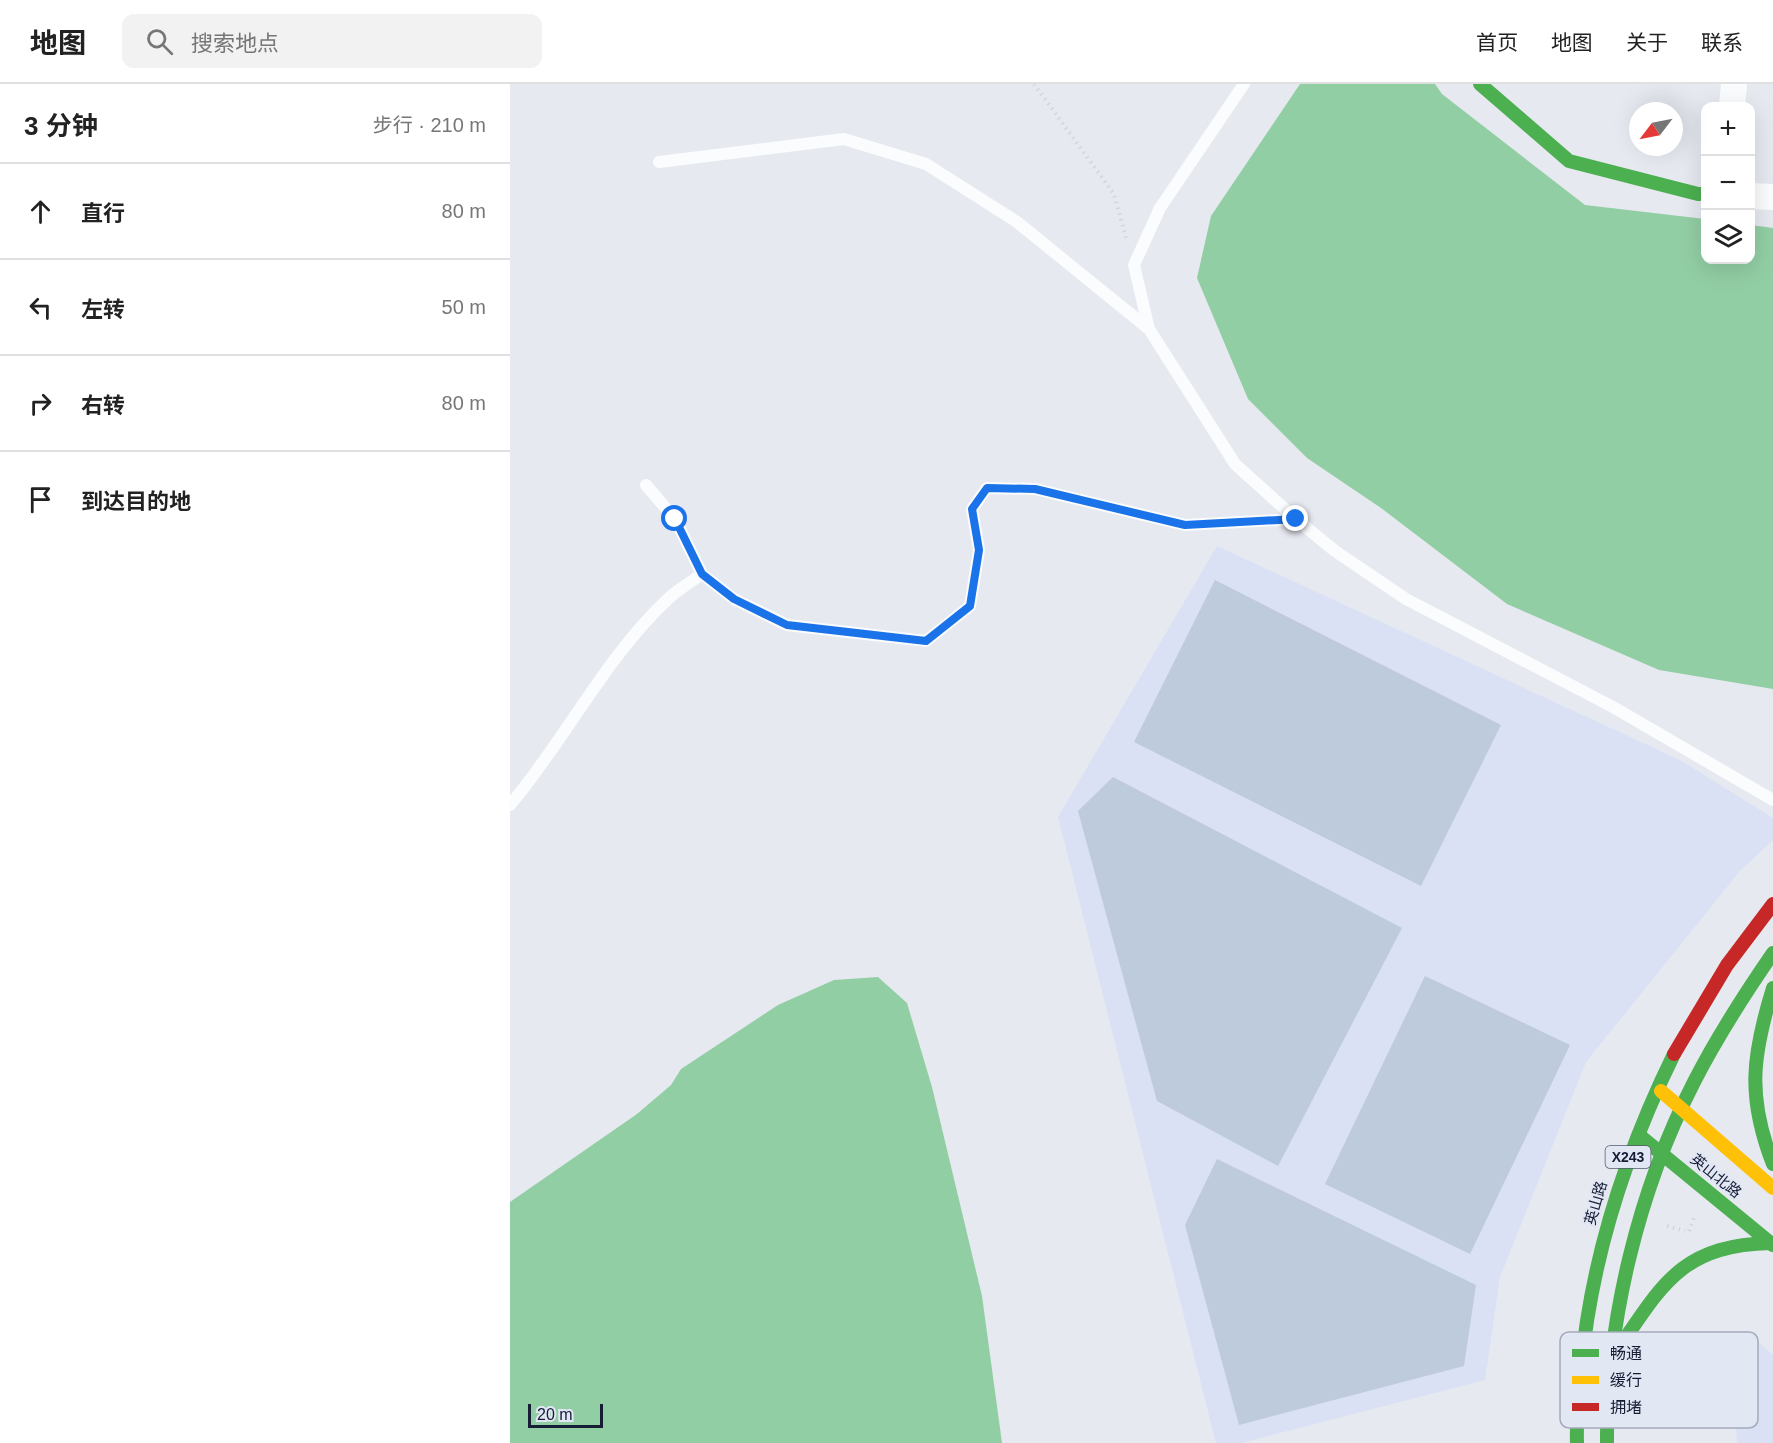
<!DOCTYPE html>
<html lang="zh">
<head>
<meta charset="utf-8">
<style>
  :root { --surface:#fff; --page:#f2f2f2; --text:#222; --muted:#767676; --line:#e0e0e0 }
  body { margin:0; font-family:Helvetica,"Noto Sans SC",sans-serif; background:var(--page); color:var(--text) }
  .controls { position:absolute; right:18px; top:18px; display:grid; overflow:hidden; border-radius:12px; box-shadow:0 6px 24px #0002 }
  .controls button { width:54px; height:54px; display:grid; place-items:center; padding:0; border:0; border-bottom:2px solid var(--line); background:var(--surface); color:var(--text); font:30px sans-serif }
  .compass { position:absolute; left:1119px; top:18px; width:54px; height:54px; border-radius:50%; background:var(--surface); box-shadow:0 6px 24px #0002; rotate:238deg }
  .scale { position:absolute; left:18px; bottom:15px; width:75px; box-sizing:border-box; padding-left:6px; border:3px solid #161d35; border-top:0; font-size:16px; line-height:21px; white-space:nowrap; color:#161d35; -webkit-text-stroke:4px #e2e7f4; paint-order:stroke }
  .stop { position:absolute; width:18px; height:18px; margin:-14px; border:4px solid #1a73e8; border-radius:50%; background:#fff }
  .stop.end { background:#1a73e8; border-color:#fff; box-shadow:0 2px 6px #0008 }
  .list { margin:0; padding:0; list-style:none }
  h2 { display:flex; justify-content:space-between; align-items:center; height:78px; margin:0; padding:0 24px; font-size:26px }
  h2 small { font-size:20px; font-weight:400; color:var(--muted) }
  .list li { display:grid; grid-template-columns:39px 1fr auto; gap:18px; align-items:center; box-sizing:border-box; height:96px; padding:0 24px; border-top:2px solid var(--line) }
  .list b { display:block; font-size:22px; white-space:nowrap }
  .list em { font-size:20px; font-style:normal; color:var(--muted) }
  .icon { flex:none; width:33px; height:33px; fill:none; stroke:currentColor; stroke-width:2; stroke-linecap:round; stroke-linejoin:round }
  .map { position:relative; flex:none; width:1263px; height:1359px; overflow:hidden }
  header { display:flex; align-items:center; gap:36px; box-sizing:border-box; height:84px; padding:0 30px; background:var(--surface); border-bottom:2px solid var(--line) }
  header strong { font-size:28px }
  nav { display:flex; gap:33px; margin-inline-start:auto; font-size:21px }
  .search { width:420px; height:54px; background:var(--page); display:flex; align-items:center; gap:15px; box-sizing:border-box; padding:0 21px; border-radius:12px; color:var(--muted); font-size:22px }
  main { display:flex }
  aside { flex:1; background:var(--surface) }
  .map>svg:first-child { display:block }
  .built { fill:#dae1f4 }
  .water { fill:#92cea4 }
  .building { fill:#bdcbdc }
  .lines { fill:none; stroke-linecap:round; stroke-linejoin:round }
  .path { stroke:#d4d5d8; stroke-width:4; stroke-dasharray:1.5 4.5; stroke-linecap:butt }
  .lane { stroke:#fbfcfd; stroke-width:12 }
  .street { stroke:#fbfcfd; stroke-width:26 }
  .fast { stroke:#4caf50; stroke-width:14 }
  .slow { stroke:#ffc107; stroke-width:14 }
  .jam { stroke:#c62828; stroke-width:14 }
  .route { stroke:#1a73e8; stroke-width:8 }
  .labels { text-anchor:middle; stroke-width:4.5; stroke-linejoin:round; paint-order:stroke }
  .shield { fill:#e2e7f4; stroke:#535a6e; stroke-width:1.5 }
  .shield-label { font-size:14px; font-weight:bold; fill:#161d35 }
  .street-label { font-size:15px; fill:#161d35; stroke:#e2e7f4 }
  .key { fill:#e2e7f4; stroke:#a5aabb; stroke-width:1.5 }
  .key-label { font-size:16px; fill:#161d35 }
</style>
</head>
<body>
<header>
<strong>地图</strong>
<div class="search"><svg class="icon" aria-label="search" viewBox="0 0 24 24"><circle cx="10" cy="10" r="6"/><path d="M15 15l6 6"/></svg>搜索地点</div>
<nav><a>首页</a><a>地图</a><a>关于</a><a>联系</a></nav>
</header>
<main>
<aside>
<h2>3 分钟<small>步行 · 210 m</small></h2>
<ul class="list">
<li><svg class="icon" aria-label="ahead" viewBox="0 0 24 24"><path d="M12 20V5M6 11l6-6 6 6"/></svg><div><b>直行</b></div><em>80 m</em></li>
<li><svg class="icon" aria-label="left" viewBox="0 0 24 24"><path d="M17 20v-9H6M10 6l-5 5 5 5"/></svg><div><b>左转</b></div><em>50 m</em></li>
<li><svg class="icon" aria-label="right" viewBox="0 0 24 24"><path d="M7 20v-9h11M14 6l5 5-5 5"/></svg><div><b>右转</b></div><em>80 m</em></li>
<li><svg class="icon" aria-label="arrive" viewBox="0 0 24 24"><path d="M6 21V4h12l-3 4 3 4H6"/></svg><div><b>到达目的地</b></div></li>
</ul>
</aside>
<div class="map">
<svg width="1263" height="1359" viewBox="0 0 1263 1359">
  <rect width="100%" height="100%" fill="#e6e9f0"/>
  <g class="built">
    <polygon points="707,462 1170,676 1263,734 1263,756 1229,788 1076,978 990,1193 975,1296 731,1359 706,1359 548,733"/>
    <polygon points="1248,1258 1263,1271 1263,1359 1227,1359 1221,1267"/>
  </g>
  <g class="water">
    <polygon points="790,0 925,0 932,10 1075,121 1195,135 1196,176 1240,176 1241,141 1263,144 1263,605 1149,586 997,520 871,424 797,374 738,315 687,194 701,132"/>
    <polygon points="368,893 397,919 422,1003 472,1212 492,1359 0,1359 0,1118 127,1030 161,1001 171,985 268,921 324,896"/>
  </g>
  <g class="building">
    <polygon points="705,496 991,641 911,802 624,658"/>
    <polygon points="603,693 892,844 768,1082 647,1017 568,727"/>
    <polygon points="915,892 1060,961 960,1170 815,1100"/>
    <polygon points="707,1075 966,1201 954,1282 729,1341 675,1141"/>
  </g>
  <g class="lines">
    <g class="path">
      <polyline points="524,0 604,110 616,154"/>
      <polyline points="1157,1142 1175,1147"/>
      <polyline points="1179,1147 1185,1131"/>
    </g>
    <g class="lane">
      <polyline points="149,78 334,55 416,80 507,138 639,245 725,380 786,435 825,467 896,515 1103,623 1263,716"/>
      <polyline points="639,245 624,181 650,124 734,0"/>
      <polyline points="136,401 165,435 192,490 224,515 277,541 416,557 460,522 469,466 462,425 477,404 525,405 675,441 786,435"/>
      <path d="M0 721C55 656 96 572 159 514 169 505 181 498 192 490"/>
    </g>
    <g class="street">
      <polyline points="1222,22 1224,0"/>
      <polyline points="1240,112 1263,113"/>
    </g>
    <g class="fast">
      <polyline points="970,0 1059,77 1188,110 1196,110"/>
      <path d="M1263 904C1242 972 1237 1013 1263 1080"/>
      <polyline points="1130,1052 1263,1161"/>
      <path d="M1106 1268C1152 1201 1171 1161 1261 1159"/>
      <path d="M1067 1359C1066 1334 1069 1310 1071 1286 1081 1174 1115 1070 1164 970"/>
      <path d="M1097 1359C1096 1238 1129 1105 1184 998 1207 953 1234 911 1263 869"/>
    </g>
    <polyline class="slow" points="1151,1007 1263,1104"/>
    <polyline class="jam" points="1164,970 1217,881 1263,820"/>
  </g>
  <g class="lines">
    <polyline class="route" points="165,435 192,490 224,515 277,541 416,557 460,522 469,466 462,425 477,404 525,405 675,441 786,435"/>
  </g>
  <g class="labels">
    <rect class="shield" x="1095.5" y="1062" width="45" height="22" rx="4.5"/>
    <g class="shield-label">
      <text x="1118" y="1078">X243</text>
    </g>
    <g class="street-label">
      <text transform="translate(1206 1092) rotate(39)" y="5">英山北路</text>
      <text transform="translate(1086 1119) rotate(-74)" y="5">英山路</text>
    </g>
  </g>
  <rect x="1050" y="1248" width="198" height="96" rx="9" class="key"/>
  <rect x="1062" y="1265" width="27" height="8" fill="#4caf50"/>
  <rect x="1062" y="1292" width="27" height="8" fill="#ffc107"/>
  <rect x="1062" y="1319" width="27" height="8" fill="#c62828"/>
  <g class="key-label">
    <text x="1100" y="1275">畅通</text>
    <text x="1100" y="1302">缓行</text>
    <text x="1100" y="1329">拥堵</text>
  </g>
</svg>
<div class="controls">
<button>+</button>
<button>−</button>
<button><svg class="icon" aria-label="layers" viewBox="0 0 24 24"><path d="M12 4l9 5-9 5-9-5zM3 14l9 5 9-5"/></svg></button>
</div>
<svg class="compass" viewBox="-18 -18 36 36"><path d="M0-13l5 13h-10z" fill="#e53935"/><path d="M0 13l5-13h-10z" fill="#767676"/></svg>
<div class="scale">20 m</div>
<div class="stop" style="left:165px;top:435px"></div>
<div class="stop end" style="left:786px;top:435px"></div>
</div>
</main>
</body>
</html>
